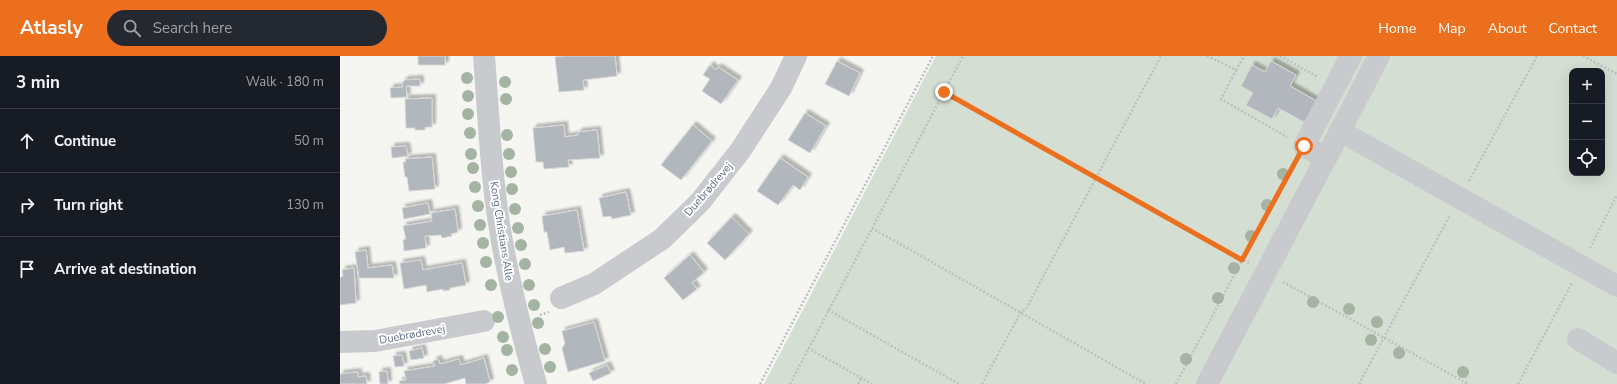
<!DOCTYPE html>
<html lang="en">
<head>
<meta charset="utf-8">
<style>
  :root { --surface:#171b24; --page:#242831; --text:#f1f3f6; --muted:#9ea1a6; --line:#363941; --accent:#eb6f1d }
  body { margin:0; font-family:"Nunito Sans",sans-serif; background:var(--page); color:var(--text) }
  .controls { position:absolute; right:12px; top:12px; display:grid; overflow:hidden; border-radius:8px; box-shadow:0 4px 16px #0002 }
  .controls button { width:36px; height:36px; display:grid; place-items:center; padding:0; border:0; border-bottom:1px solid var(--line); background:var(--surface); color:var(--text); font:20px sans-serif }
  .stop { position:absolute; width:12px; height:12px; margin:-9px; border:3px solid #eb6f1d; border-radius:50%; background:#fff }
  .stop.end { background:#eb6f1d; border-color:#fff; box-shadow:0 1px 4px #0008 }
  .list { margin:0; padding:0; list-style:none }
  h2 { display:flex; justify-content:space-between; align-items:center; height:52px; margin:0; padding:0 16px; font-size:17px }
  h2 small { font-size:13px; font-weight:400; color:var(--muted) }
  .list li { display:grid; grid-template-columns:26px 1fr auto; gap:12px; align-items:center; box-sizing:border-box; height:64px; padding:0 16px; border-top:1px solid var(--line) }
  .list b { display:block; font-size:15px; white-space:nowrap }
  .list em { font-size:13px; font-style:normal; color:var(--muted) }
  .icon { flex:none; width:22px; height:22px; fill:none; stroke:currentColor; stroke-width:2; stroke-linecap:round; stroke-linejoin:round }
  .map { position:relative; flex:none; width:1277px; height:328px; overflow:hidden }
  header { display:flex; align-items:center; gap:24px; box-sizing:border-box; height:56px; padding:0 20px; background:var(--accent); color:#fff }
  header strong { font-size:19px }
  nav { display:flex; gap:22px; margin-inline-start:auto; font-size:14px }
  .search { width:280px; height:36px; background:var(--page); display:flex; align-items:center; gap:10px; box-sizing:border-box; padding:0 14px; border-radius:22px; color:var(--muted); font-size:15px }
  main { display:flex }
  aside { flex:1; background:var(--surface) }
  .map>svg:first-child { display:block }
  .green { fill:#d5ded3; fill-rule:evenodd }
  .building { fill:#b2b7be; stroke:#d7d7d5; filter:url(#shadow) }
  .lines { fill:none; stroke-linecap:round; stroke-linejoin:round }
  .path { stroke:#bfc0c3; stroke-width:2.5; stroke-dasharray:2 2; stroke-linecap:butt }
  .minor { stroke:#c8cace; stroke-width:22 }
  .tree { fill:#a5b3a3 }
  .route { stroke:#eb6f1d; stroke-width:5 }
  .labels { text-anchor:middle; stroke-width:4; stroke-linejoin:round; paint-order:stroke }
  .street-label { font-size:11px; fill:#637085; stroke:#fff }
</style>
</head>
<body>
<header>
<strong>Atlasly</strong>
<div class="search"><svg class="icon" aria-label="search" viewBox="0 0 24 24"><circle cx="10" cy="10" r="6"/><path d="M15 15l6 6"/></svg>Search here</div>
<nav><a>Home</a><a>Map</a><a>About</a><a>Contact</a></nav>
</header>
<main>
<aside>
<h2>3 min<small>Walk · 180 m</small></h2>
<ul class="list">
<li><svg class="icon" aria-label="ahead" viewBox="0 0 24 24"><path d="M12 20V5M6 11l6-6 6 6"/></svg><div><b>Continue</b></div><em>50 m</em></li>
<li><svg class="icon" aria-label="right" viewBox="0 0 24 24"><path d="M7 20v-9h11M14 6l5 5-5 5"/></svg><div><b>Turn right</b></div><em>130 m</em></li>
<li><svg class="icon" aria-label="arrive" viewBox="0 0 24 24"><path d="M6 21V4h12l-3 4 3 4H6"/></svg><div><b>Arrive at destination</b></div></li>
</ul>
</aside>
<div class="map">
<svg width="1277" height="328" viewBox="0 0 1277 328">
  <defs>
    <filter id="shadow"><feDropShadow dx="3.5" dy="-3.5" stdDeviation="1" flood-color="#0004"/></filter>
  </defs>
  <rect width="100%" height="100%" fill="#f5f6f2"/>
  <path class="green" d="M596 0H1277V328H424ZM1232 15H1262V117H1232Z"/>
  <g class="building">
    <rect x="78" y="0" width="27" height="9"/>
    <polygon points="226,0 275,0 277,20 243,24 244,34 219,36 215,1"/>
    <polygon points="497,5 520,17 509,40 485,28"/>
    <polygon points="931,5 956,19 950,30 978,46 966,67 938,52 932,63 906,49 913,37 901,30 912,9 925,16"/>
    <polygon points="370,9 376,14 378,11 398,24 381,48 362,35 370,23 363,19"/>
    <polygon points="80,23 80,30 66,30 67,41 51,42 50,32 63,31 62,26 64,26 64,24"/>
    <polygon points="92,42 92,71 85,71 85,74 75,74 75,72 66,72 65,43"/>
    <polygon points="465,57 486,70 470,97 448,84"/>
    <polygon points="224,69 225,81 238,79 238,76 257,74 260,102 228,104 229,111 204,113 203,106 196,106 193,72"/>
    <polygon points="353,69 372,85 341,124 321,109"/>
    <polygon points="66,90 68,100 52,102 51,91"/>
    <polygon points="92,101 95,133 69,135 67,121 65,121 63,106 66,106 65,103"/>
    <polygon points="440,102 468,121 460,134 453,129 438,149 417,135"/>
    <polygon points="286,136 291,159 272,163 271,160 263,161 259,142"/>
    <polygon points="88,147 90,158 64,163 62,152"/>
    <polygon points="115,153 118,176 111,178 112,180 102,182 101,179 85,180 86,192 64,195 63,184 66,183 63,170 92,165 91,157"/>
    <polygon points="237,154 244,195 225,197 224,191 210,194 207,176 204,176 202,160"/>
    <polygon points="392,161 409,178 385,204 367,187"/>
    <polygon points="26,194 28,212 52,209 54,222 19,222 15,196"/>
    <polygon points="350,199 364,216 352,227 357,233 343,244 324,222"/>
    <polygon points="81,204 83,214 122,207 126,229 110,232 110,234 103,235 103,233 87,236 86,229 64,233 60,207"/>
    <polygon points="14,212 16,247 0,249 0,222 3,220 2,214"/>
    <polygon points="254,266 265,305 228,316 222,292 225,288 222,275"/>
    <polygon points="82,292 84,302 71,304 69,295"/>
    <polygon points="62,299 64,310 55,311 53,300"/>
    <polygon points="144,302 150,326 145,328 126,328 125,322 104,328 60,328 59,325 66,324 64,315 95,310 93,305 98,303 100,308 119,303 121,309"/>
    <polygon points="267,309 271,317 253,325 249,317"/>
    <polygon points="47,315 48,328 40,328 39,316"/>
    <polygon points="18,316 18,321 26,320 27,328 0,328 0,318"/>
  </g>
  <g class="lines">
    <g class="path">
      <polyline points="867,0 896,14 881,43 947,81"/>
      <polyline points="940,0 978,21"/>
      <polyline points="1243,0 1277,18"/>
      <polyline points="896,14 904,0"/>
      <polyline points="604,36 909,207"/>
      <polyline points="1129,125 1197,0"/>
      <polyline points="532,172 806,328"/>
      <polyline points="1250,192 1277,139"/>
      <polyline points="943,226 1128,328"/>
      <polyline points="488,254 619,328"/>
      <polyline points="200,259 209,256"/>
      <polyline points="468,292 532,328"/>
      <polyline points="420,328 593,0"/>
      <polyline points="450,328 623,0"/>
      <polyline points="518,328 521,322"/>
      <polyline points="642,328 681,256 686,253 821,0"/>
      <polyline points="836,328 954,107"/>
      <polyline points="1019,328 1110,159"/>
      <polyline points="1178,328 1232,227"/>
    </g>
    <g class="minor">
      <path d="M144 0C148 51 150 103 157 154 165 213 180 271 196 328"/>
      <polyline points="1011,0 964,90 986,102 1039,0"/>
      <polyline points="1000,75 1277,230"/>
      <polyline points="221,242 254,228 322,183 360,146 400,95 441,32 456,0"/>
      <polyline points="1238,283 1277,307"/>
      <polyline points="0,286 35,285 144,265"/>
      <polyline points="867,328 986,102"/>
    </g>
  </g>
  <g class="tree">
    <circle cx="127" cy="22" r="6"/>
    <circle cx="165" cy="26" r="6"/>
    <circle cx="128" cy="40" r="6"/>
    <circle cx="166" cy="43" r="6"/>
    <circle cx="128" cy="58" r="6"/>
    <circle cx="130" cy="77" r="6"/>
    <circle cx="167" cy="79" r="6"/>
    <circle cx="131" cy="98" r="6"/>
    <circle cx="169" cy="98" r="6"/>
    <circle cx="133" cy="112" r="6"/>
    <circle cx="171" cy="116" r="6"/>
    <circle cx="943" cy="118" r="6"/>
    <circle cx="135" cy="131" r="6"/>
    <circle cx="172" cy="133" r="6"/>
    <circle cx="927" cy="149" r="6"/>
    <circle cx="138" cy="150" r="6"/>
    <circle cx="175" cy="153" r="6"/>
    <circle cx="140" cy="169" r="6"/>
    <circle cx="178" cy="172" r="6"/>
    <circle cx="911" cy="180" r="6"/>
    <circle cx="143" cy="187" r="6"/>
    <circle cx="181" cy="189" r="6"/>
    <circle cx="146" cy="206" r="6"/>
    <circle cx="185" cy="208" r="6"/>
    <circle cx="894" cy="212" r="6"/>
    <circle cx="151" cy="229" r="6"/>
    <circle cx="189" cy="229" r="6"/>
    <circle cx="878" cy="242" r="6"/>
    <circle cx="973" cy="246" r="6"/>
    <circle cx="194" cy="249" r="6"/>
    <circle cx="1009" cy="253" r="6"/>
    <circle cx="158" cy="261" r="6"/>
    <circle cx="1037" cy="266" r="6"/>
    <circle cx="198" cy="267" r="6"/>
    <circle cx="163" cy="281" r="6"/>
    <circle cx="1031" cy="284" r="6"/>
    <circle cx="205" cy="293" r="6"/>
    <circle cx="167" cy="294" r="6"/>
    <circle cx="1059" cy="297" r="6"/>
    <circle cx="846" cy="303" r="6"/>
    <circle cx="210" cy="311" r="6"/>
    <circle cx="172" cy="314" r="6"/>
    <circle cx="1123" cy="316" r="6"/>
  </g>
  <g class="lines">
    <polyline class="route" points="604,36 902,204 964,90"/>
  </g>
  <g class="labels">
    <g class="street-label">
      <text transform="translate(368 133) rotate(-49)" y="4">Duebrødrevej</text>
      <text transform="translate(162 175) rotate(81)" y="4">Kong Christians Alle</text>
      <text transform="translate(72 278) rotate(-10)" y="4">Duebrødrevej</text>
    </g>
  </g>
</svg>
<div class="controls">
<button>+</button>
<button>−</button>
<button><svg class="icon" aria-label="locate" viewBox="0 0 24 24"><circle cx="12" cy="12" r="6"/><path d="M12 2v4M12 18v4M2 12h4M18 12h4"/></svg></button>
</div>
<div class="stop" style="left:964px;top:90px"></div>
<div class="stop end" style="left:604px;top:36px"></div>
</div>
</main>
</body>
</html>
